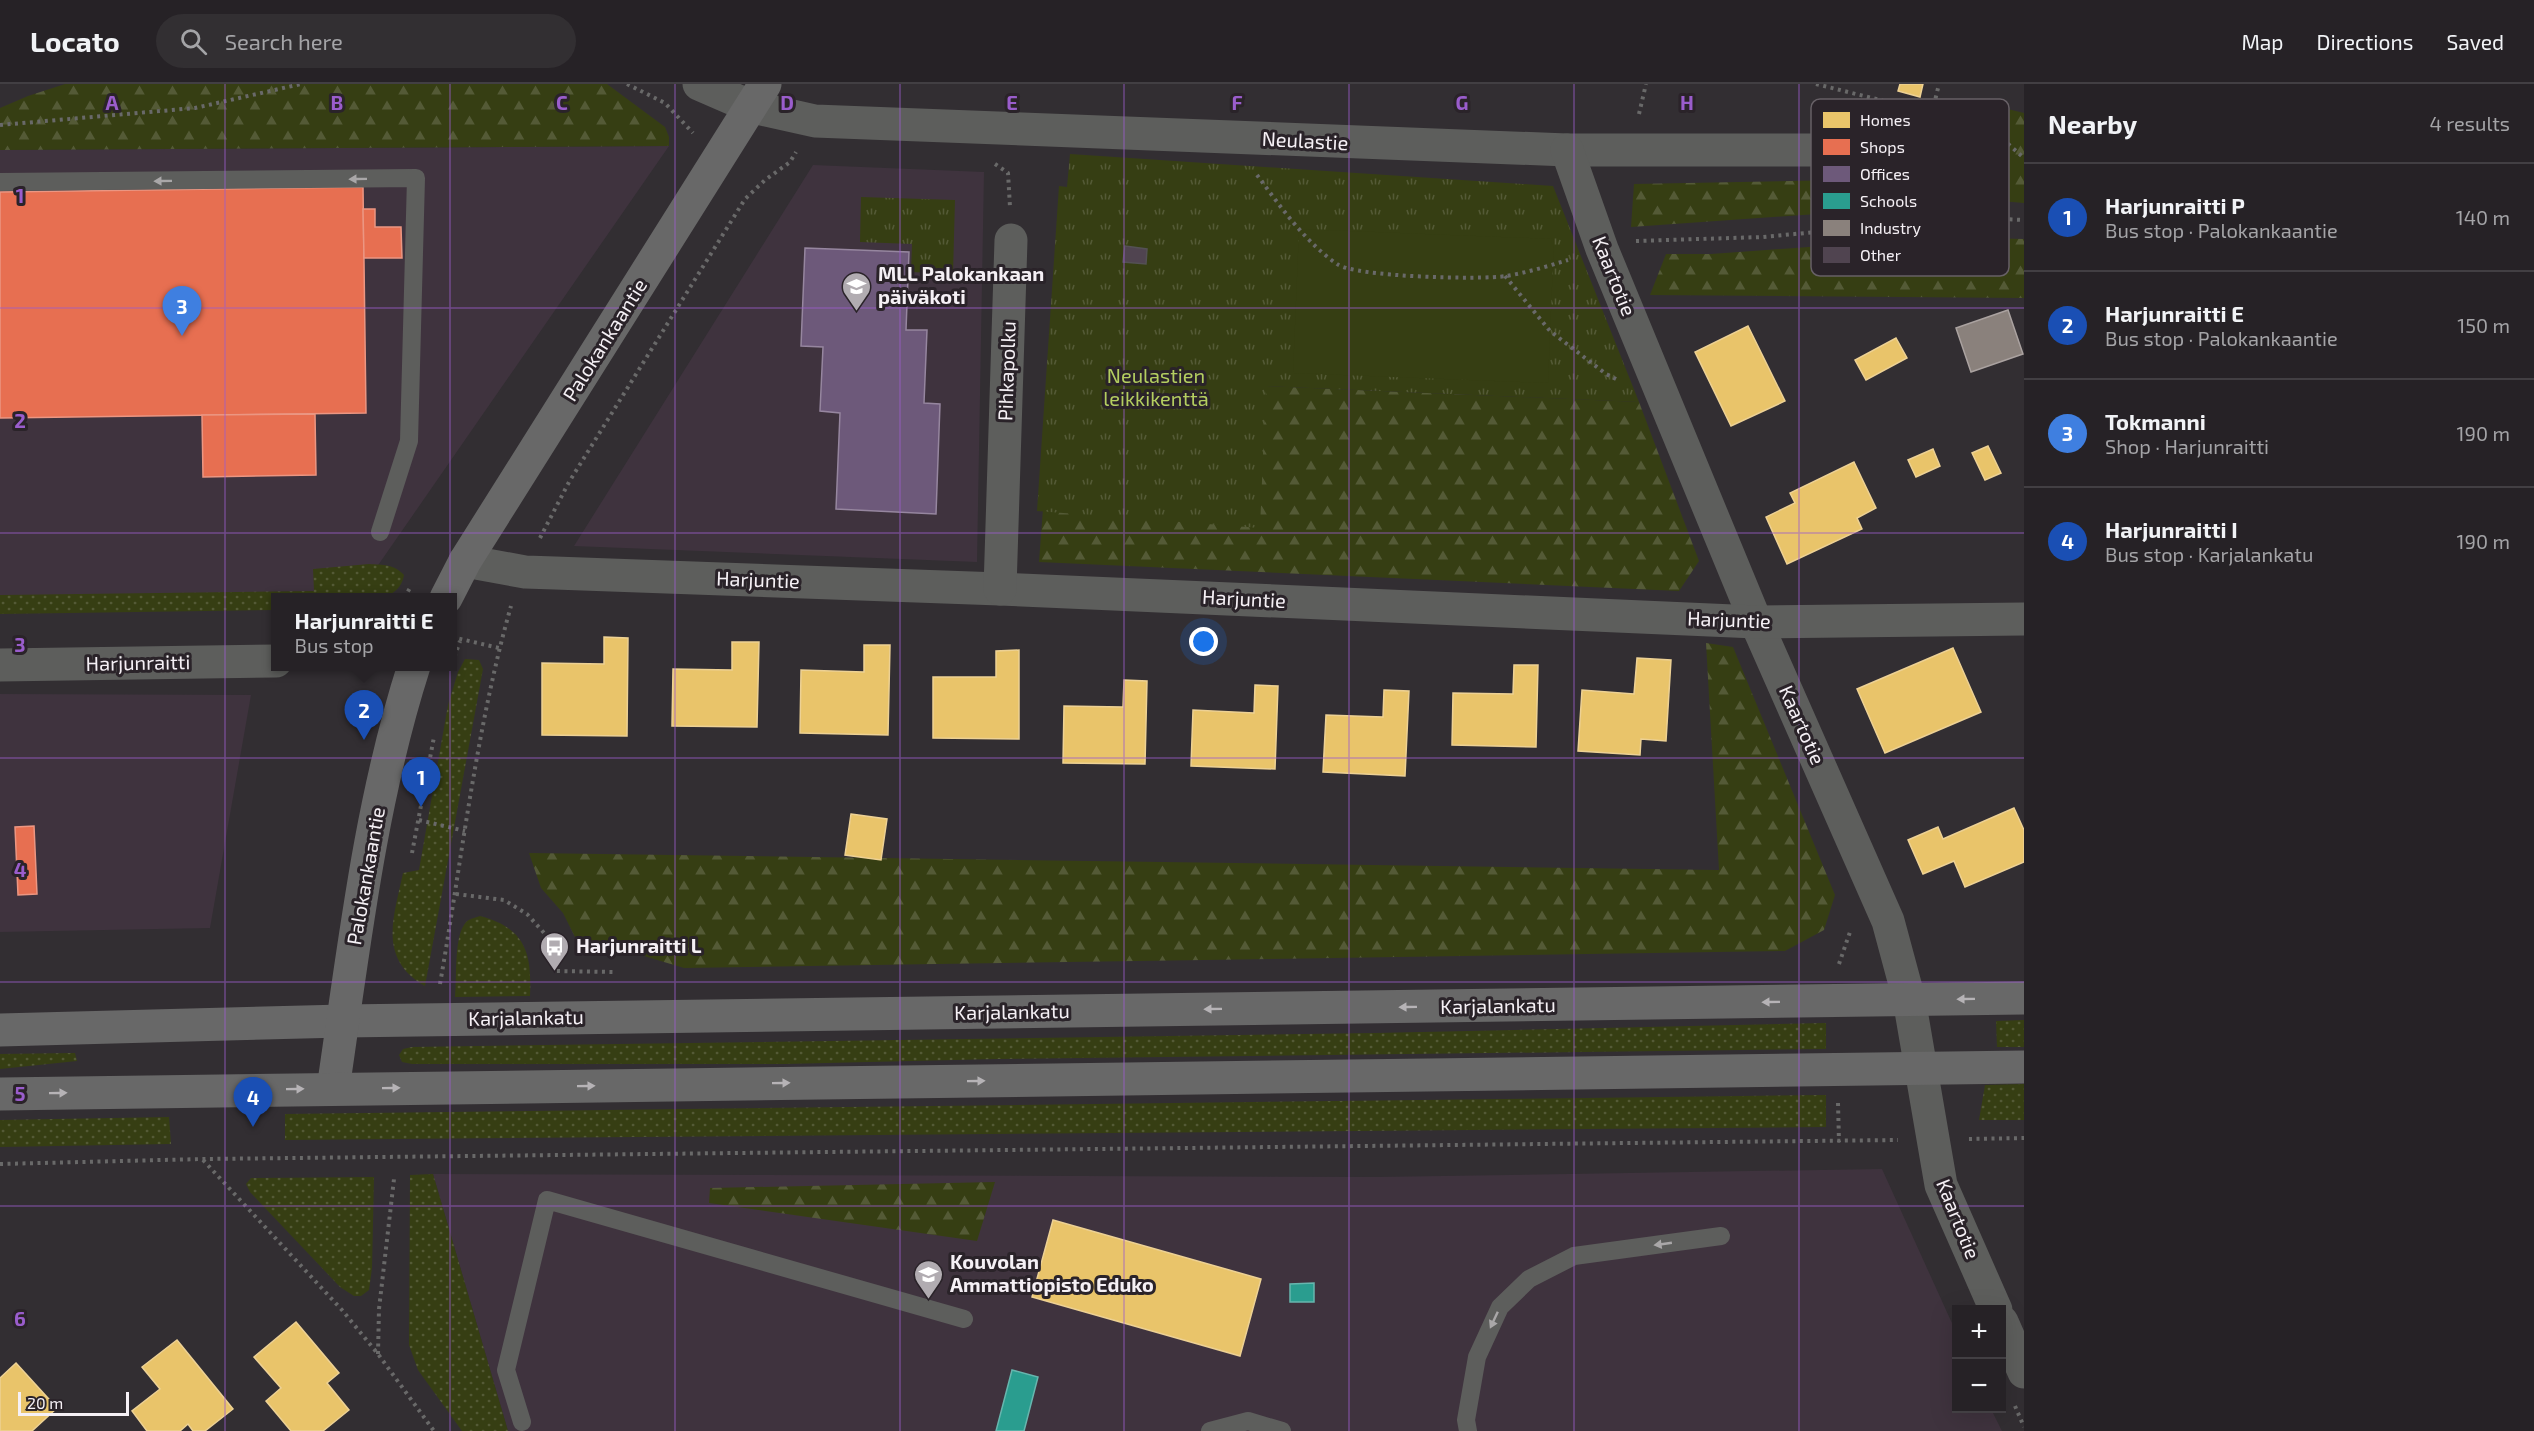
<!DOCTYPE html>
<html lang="en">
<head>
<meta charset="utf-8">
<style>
  :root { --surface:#262226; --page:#322f32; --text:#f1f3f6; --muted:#a4a4a7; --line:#423f43; --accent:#b1acb1 }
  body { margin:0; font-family:"Exo 2",sans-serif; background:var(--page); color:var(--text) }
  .controls { position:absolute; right:18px; bottom:18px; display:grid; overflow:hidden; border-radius:0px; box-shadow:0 6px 24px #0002 }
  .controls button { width:54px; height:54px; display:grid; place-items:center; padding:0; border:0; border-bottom:2px solid var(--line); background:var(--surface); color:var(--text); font:30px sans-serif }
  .scale { position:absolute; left:18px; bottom:15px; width:111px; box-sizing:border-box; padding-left:6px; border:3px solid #f5f0f5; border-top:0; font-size:16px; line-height:21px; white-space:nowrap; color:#f5f0f5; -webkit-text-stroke:4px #2a2329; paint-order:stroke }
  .you { position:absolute; left:1204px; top:558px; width:21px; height:21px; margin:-15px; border:4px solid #fff; border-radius:50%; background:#1a73e8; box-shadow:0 0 0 9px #1a73e833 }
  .badge { display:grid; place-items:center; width:39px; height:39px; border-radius:50%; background:var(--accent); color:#fff; font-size:20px; font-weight:700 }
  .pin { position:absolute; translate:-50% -50px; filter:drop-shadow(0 2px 3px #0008) }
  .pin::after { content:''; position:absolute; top:32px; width:21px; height:18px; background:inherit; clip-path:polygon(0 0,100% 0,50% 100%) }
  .popup { position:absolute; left:271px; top:509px; width:186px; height:78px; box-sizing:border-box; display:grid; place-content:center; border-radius:0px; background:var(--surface); filter:drop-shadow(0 2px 4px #0005); font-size:20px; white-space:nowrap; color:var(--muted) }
  .popup b { font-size:22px; color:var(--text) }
  .popup::after { content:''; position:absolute; left:50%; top:100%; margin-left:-12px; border:12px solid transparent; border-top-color:var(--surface) }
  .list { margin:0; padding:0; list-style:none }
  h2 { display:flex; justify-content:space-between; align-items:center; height:78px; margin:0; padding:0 24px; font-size:26px }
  h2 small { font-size:20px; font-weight:400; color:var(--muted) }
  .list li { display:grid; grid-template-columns:39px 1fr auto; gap:18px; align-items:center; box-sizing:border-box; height:108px; padding:0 24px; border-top:2px solid var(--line) }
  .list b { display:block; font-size:22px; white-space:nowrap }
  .list p { margin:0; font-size:20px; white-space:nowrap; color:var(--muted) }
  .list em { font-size:20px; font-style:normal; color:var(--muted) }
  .icon { flex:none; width:33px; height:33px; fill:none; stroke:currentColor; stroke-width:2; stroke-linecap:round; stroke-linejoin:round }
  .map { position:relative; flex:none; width:2024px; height:1347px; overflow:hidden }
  header { display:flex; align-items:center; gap:36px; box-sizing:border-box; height:84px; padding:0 30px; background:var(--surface); border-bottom:2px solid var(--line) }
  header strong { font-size:28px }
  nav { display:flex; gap:33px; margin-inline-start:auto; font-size:21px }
  .search { width:420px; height:54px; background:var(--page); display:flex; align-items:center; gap:15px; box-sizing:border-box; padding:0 21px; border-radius:33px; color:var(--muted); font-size:22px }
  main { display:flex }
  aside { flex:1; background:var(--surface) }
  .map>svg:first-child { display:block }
  .built { fill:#3f333e }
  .grass { fill:url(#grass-dots) }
  .forest { fill:url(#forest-firs) }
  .park { fill:url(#park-tufts) }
  .pitch { fill:#363e13 }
  .homes { fill:#e9c46a; stroke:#edd194; stroke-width:1.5 }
  .shops { fill:#e76f51; stroke:#eb9682; stroke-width:1.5 }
  .offices { fill:#6d597a; stroke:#96869f; stroke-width:1.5 }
  .schools { fill:#2a9d8f; stroke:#67b6ae; stroke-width:1.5 }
  .industry { fill:#8a817c; stroke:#aaa2a0; stroke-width:1.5 }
  .building { fill:#504450; stroke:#545154; stroke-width:1.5 }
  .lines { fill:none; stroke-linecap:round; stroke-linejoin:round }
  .path { stroke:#696969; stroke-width:4; stroke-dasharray:3 4.5; stroke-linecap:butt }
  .lane { stroke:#5d5e5c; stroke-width:18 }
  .street { stroke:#5d5e5c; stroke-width:33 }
  .secondary { stroke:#686868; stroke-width:33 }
  .oneway { fill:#a9a7a8 }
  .oneway2 { fill:#b6b3b6 }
  .grid { fill:none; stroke:#9a5dcc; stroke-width:1.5; stroke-opacity:0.55 }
  .labels { text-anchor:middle; stroke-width:6; stroke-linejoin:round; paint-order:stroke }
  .street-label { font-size:20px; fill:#f5f0f5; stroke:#2a2329 }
  .poi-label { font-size:20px; font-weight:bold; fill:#f5f0f5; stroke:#2a2329; text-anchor:start }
  .park-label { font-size:20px; fill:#b4ce60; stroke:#2a2329 }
  .key { fill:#2a2329; stroke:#676066; stroke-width:1.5 }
  .key-label { font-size:16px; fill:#f5f0f5 }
  .grid-label { font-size:20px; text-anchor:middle; font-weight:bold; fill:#9a5dcc; stroke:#2a2329; stroke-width:6; stroke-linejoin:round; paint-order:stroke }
</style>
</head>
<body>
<header>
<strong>Locato</strong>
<div class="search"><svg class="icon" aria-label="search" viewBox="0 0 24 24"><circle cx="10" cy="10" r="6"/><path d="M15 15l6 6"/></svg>Search here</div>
<nav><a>Map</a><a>Directions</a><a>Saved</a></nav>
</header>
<main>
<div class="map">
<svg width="2024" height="1347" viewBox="0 0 2024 1347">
  <defs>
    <pattern id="grass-dots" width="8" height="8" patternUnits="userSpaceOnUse" patternTransform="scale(1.5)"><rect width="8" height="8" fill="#363e13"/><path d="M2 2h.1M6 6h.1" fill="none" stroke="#545a36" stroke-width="1.8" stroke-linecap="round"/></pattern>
    <pattern id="forest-firs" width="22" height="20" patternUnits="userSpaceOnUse" patternTransform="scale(1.5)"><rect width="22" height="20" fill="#363e13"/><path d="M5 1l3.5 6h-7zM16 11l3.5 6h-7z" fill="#545a36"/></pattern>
    <pattern id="park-tufts" width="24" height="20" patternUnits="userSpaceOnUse" patternTransform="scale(1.5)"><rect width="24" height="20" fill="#363e13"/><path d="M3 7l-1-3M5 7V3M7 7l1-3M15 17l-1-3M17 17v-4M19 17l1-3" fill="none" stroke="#545a36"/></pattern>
  </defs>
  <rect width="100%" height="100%" fill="#322e32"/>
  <g class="built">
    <polygon points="669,62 356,513 276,514 0,522 0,66"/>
    <polygon points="813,81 984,88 977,478 574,462"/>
    <polygon points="0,610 251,611 210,844 0,848"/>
    <polygon points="1882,1085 1956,1248 1956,1324 1991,1325 2002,1347 508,1347 433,1090 1377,1093"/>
  </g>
  <g class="grass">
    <path d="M369 480C383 481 394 480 404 491 402 503 395 508 386 513L276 514 275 526 0 530V511L314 507 313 485Z"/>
    <path d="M465 575 479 576 483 585 425 902C377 874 394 833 403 789L419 786 448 621 458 588Z"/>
    <path d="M480 832C526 844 532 870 530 912L455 913C457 894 454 856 464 841 467 835 474 834 480 832Z"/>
    <polygon points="2024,936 2024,963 1997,963 1996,937"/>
    <polygon points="1826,939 1826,965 997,975 784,980 412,980 402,978 399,971 403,965 412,963 1375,949"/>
    <polygon points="75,969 77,977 0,985 0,970"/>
    <polygon points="2024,1000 2024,1036 1979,1036 1985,1001"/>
    <polygon points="1826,1011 1826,1043 285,1056 285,1030"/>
    <polygon points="169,1033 171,1060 0,1063 0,1036"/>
    <polygon points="433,1090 508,1347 462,1347 418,1286 409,1261 410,1091"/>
    <polygon points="374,1093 372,1184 369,1206 361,1212 354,1212 340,1203 250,1108 246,1100 251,1094"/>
  </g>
  <g class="forest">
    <polygon points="65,0 607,0 665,43 669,53 669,62 0,66 0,24 28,12"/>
    <polygon points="1967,15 2024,29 2024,119 2001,117 1631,143 1634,100 1945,94"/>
    <polygon points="1945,153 2024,155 2024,214 1650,211 1666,170 1711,170"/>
    <polygon points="1053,293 1639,318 1699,477 1679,507 1039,478"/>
    <polygon points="1706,559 1733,563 1835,811 1824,846 1785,867 684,884 644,872 583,869 563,829 541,804 529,769 1719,786"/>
    <polygon points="995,1098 977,1157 709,1119 710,1104"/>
  </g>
  <g class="park">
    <polygon points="1070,70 1553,102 1639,318 1266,302 1260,444 1037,427 1059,102 1067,103"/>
    <polygon points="861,113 955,116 953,190 911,188 912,160 860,158"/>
  </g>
  <polygon class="pitch" points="1299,145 1554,155 1548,299 1293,289"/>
  <g class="homes">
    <polygon points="1900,0 1923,0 1920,13 1898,7"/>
    <polygon points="1748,242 1785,317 1731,342 1695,268"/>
    <polygon points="1896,254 1907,274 1866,296 1855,276"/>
    <polygon points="1988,362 2001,389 1985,396 1972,369"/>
    <polygon points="1933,365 1940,382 1916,393 1908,376"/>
    <polygon points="1854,378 1876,424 1857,434 1862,445 1787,480 1766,433 1795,419 1790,409"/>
    <polygon points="604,553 628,554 627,652 542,651 542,579 604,580"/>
    <polygon points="732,558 759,558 757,643 672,642 673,585 732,586"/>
    <polygon points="864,561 890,561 888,651 800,649 801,586 864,588"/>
    <polygon points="1953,564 1981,628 1885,669 1857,605"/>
    <polygon points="1019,566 1019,655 933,654 933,593 996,593 996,567"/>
    <polygon points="1637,574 1671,576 1666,657 1641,655 1640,671 1578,667 1582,606 1634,610"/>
    <polygon points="1514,581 1538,581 1536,663 1452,661 1453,609 1513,610"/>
    <polygon points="1124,596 1147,597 1145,680 1063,679 1064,622 1123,623"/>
    <polygon points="1255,601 1278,602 1275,685 1191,682 1193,626 1254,629"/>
    <polygon points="1384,606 1409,607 1405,692 1323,688 1326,631 1383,633"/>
    <polygon points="2014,724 2024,746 2024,778 1965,803 1954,777 1923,790 1908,756 1938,743 1943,755"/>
    <polygon points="851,730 887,735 881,776 845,771"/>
    <polygon points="1053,1136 1261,1195 1240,1272 1032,1213"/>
    <polygon points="296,1238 339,1289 327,1299 349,1326 323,1347 291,1347 266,1317 281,1304 254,1273"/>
    <polygon points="177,1256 233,1325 205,1347 193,1347 188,1340 180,1347 147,1347 132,1327 160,1305 142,1283"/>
    <polygon points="16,1279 57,1324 32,1347 0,1347 0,1294"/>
  </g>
  <g class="shops">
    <polygon points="363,103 366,329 0,334 0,108"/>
    <polygon points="363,125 375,125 375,143 401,143 402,174 364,174"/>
    <polygon points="315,330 316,391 203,393 202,331"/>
    <polygon points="34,742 37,810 18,811 15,743"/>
  </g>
  <polygon class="offices" points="805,164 909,168 906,246 927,246 924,319 940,320 936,430 836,425 840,329 820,327 823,263 801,262"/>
  <g class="schools">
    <polygon points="1314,1199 1314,1218 1290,1218 1290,1200"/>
    <polygon points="1012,1286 1038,1293 1024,1347 996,1347"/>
  </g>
  <polygon class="industry" points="2008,226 2023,270 1971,288 1956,244"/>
  <polygon class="building" points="1125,162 1147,165 1146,180 1123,178"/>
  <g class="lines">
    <g class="path">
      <polyline points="627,0 665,19 693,49"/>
      <polyline points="1816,0 1932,29 1997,50 2024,74"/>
      <polyline points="1932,29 1939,0"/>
      <polyline points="1639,30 1646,0"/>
      <polyline points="0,41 195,24 301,0"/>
      <polyline points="995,80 1008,89 1010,123"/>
      <path d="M1257 91C1280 122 1305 158 1337 180 1354 193 1481 196 1506 192 1526 189 1548 182 1568 176"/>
      <polyline points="1636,157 1763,153 1869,143 1938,132 2024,136"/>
      <polyline points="1505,192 1550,247 1606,290 1616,295"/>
      <polyline points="540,454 569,398 745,115 765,96 790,78 796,68"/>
      <polyline points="404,514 410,504"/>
      <polyline points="452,553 499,564"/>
      <polyline points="452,580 460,557"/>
      <polyline points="419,736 465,747"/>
      <polyline points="412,769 434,653"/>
      <polyline points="456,810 504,816 527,830 545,850 555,887 613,888"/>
      <polyline points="1839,880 1851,845"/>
      <path d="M440 900C462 774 476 645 511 522"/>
      <polyline points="1838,1019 1839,1058"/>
      <polyline points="1969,1055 2024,1054"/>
      <polyline points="203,1076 342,1226 378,1270 434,1347"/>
      <polyline points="0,1080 203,1075 1898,1056"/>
      <polyline points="378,1270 379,1225 394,1095"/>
      <polyline points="2015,1322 2024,1343"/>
    </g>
    <g class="lane">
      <polyline points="0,98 416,94 409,357 380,448"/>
      <polyline points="522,1338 506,1286 547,1116 964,1235"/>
      <polyline points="1210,1347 1248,1337 1282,1347"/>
      <polyline points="1468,1347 1466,1336 1477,1273 1500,1223 1529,1195 1574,1172 1721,1152"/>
    </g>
    <g class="street">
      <polyline points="699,0 752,23 815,37 1567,66 1916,66"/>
      <polyline points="1567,66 1602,165 1756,538 1888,837 1909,915 1941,1101 1996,1226"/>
      <polyline points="465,477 525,488 555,489 1000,505 1756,538 2024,535"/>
      <polyline points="1000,505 1011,156"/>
      <polyline points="0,581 276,577"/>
      <polyline points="2002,1238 2024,1288"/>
    </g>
    <g class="secondary">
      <polyline points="446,514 465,477 765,0"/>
      <polyline points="0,946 343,937 2024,914"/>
      <path d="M333 1005C354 863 370 719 414 582"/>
      <polyline points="0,1010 2024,983"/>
    </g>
  </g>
  <defs><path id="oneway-solid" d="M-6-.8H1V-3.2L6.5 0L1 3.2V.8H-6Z" transform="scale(1.5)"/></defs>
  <g class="oneway">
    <use href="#oneway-solid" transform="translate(358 95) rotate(179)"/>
    <use href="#oneway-solid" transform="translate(163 97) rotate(179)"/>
    <use href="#oneway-solid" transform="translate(1663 1160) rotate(172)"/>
    <use href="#oneway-solid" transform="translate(1494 1236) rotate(115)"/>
  </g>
  <g class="oneway2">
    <use href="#oneway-solid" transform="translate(1966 915) rotate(179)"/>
    <use href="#oneway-solid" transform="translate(1771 918) rotate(179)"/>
    <use href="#oneway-solid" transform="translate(1408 923) rotate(179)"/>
    <use href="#oneway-solid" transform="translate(1213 925) rotate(179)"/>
    <use href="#oneway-solid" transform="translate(976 997) rotate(-1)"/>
    <use href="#oneway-solid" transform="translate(781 999) rotate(-1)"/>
    <use href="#oneway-solid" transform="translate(586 1002) rotate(-1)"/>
    <use href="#oneway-solid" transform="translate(391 1004) rotate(-1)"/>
    <use href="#oneway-solid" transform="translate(295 1005) rotate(-1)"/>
    <use href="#oneway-solid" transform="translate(58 1009) rotate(-1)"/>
  </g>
  <path class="grid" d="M225 0V1347M450 0V1347M675 0V1347M900 0V1347M1124 0V1347M1349 0V1347M1574 0V1347M1799 0V1347M0 224H2024M0 449H2024M0 674H2024M0 898H2024M0 1122H2024"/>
  <defs>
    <symbol id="school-pin" viewBox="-11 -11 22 30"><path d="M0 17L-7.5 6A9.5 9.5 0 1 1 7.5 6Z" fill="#b1acb1" stroke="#2a2329"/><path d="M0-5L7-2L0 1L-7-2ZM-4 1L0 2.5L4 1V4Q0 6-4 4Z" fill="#fff"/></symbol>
    <symbol id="bus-pin" viewBox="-11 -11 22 30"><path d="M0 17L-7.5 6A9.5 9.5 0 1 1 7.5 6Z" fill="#b1acb1" stroke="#2a2329"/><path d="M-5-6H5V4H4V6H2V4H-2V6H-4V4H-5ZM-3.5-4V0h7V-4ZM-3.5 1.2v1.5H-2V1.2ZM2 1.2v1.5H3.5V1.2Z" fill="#fff"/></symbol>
  </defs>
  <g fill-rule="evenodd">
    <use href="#school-pin" x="840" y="186" width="33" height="45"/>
    <use href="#bus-pin" x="538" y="846" width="33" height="45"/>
    <use href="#school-pin" x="912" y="1174" width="33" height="45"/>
  </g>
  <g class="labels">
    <g class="street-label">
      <text transform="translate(1305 57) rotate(3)" y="7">Neulastie</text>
      <text transform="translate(1614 192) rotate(68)" y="7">Kaartotie</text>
      <text transform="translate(605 256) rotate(-58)" y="7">Palokankaantie</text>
      <text transform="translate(1007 287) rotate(-88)" y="7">Pihkapolku</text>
      <text transform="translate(758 496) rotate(2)" y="7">Harjuntie</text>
      <text transform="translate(1244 515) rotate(3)" y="7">Harjuntie</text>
      <text transform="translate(1729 536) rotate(2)" y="7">Harjuntie</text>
      <text transform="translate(138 579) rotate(-1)" y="7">Harjunraitti</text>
      <text transform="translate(1802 641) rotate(66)" y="7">Kaartotie</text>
      <text transform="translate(366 792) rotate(-80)" y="7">Palokankaantie</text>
      <text transform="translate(1498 922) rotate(-1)" y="7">Karjalankatu</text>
      <text transform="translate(1012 928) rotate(-1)" y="7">Karjalankatu</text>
      <text transform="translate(526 934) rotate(-1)" y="7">Karjalankatu</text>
      <text transform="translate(1958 1135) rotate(68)" y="7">Kaartotie</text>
    </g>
    <g class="poi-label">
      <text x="878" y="197">MLL Palokankaan<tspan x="878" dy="23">päiväkoti</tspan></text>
      <text x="576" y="869">Harjunraitti L</text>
      <text x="950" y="1185">Kouvolan<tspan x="950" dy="23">Ammattiopisto Eduko</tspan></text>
    </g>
    <g class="park-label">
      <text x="1156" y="299">Neulastien<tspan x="1156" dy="23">leikkikenttä</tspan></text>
    </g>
  </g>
  <rect x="1811" y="15" width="198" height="177" rx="9" class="key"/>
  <rect x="1823" y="28" width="27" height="16" fill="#e9c46a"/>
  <rect x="1823" y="55" width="27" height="16" fill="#e76f51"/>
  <rect x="1823" y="82" width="27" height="16" fill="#6d597a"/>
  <rect x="1823" y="109" width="27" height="16" fill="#2a9d8f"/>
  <rect x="1823" y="136" width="27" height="16" fill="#8a817c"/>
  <rect x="1823" y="163" width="27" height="16" fill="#504450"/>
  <g class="key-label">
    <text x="1860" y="42">Homes</text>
    <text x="1860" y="69">Shops</text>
    <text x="1860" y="96">Offices</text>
    <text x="1860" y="123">Schools</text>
    <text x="1860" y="150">Industry</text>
    <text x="1860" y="177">Other</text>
  </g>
  <g class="grid-label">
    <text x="112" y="26">A</text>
    <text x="337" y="26">B</text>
    <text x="562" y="26">C</text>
    <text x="787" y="26">D</text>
    <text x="1012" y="26">E</text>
    <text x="1237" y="26">F</text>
    <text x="1462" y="26">G</text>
    <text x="1687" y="26">H</text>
    <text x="20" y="119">1</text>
    <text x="20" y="344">2</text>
    <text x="20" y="568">3</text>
    <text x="20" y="793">4</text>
    <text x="20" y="1017">5</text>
    <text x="20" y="1242">6</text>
  </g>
</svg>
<div class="controls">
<button>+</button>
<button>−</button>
</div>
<div class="scale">20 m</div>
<div class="you"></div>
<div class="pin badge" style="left:421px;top:723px;background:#1a4fb4">1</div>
<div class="pin badge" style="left:364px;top:656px;background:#1a4fb4">2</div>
<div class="popup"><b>Harjunraitti E</b>Bus stop</div>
<div class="pin badge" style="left:182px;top:252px;background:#3f7fe0">3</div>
<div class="pin badge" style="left:253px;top:1043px;background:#1a4fb4">4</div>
</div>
<aside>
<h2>Nearby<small>4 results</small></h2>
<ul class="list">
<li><span class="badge" style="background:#1a4fb4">1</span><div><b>Harjunraitti P</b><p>Bus stop · Palokankaantie</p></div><em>140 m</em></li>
<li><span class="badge" style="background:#1a4fb4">2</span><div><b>Harjunraitti E</b><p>Bus stop · Palokankaantie</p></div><em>150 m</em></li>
<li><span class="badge" style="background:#3f7fe0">3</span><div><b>Tokmanni</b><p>Shop · Harjunraitti</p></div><em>190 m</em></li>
<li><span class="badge" style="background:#1a4fb4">4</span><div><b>Harjunraitti I</b><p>Bus stop · Karjalankatu</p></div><em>190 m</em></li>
</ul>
</aside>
</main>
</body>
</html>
